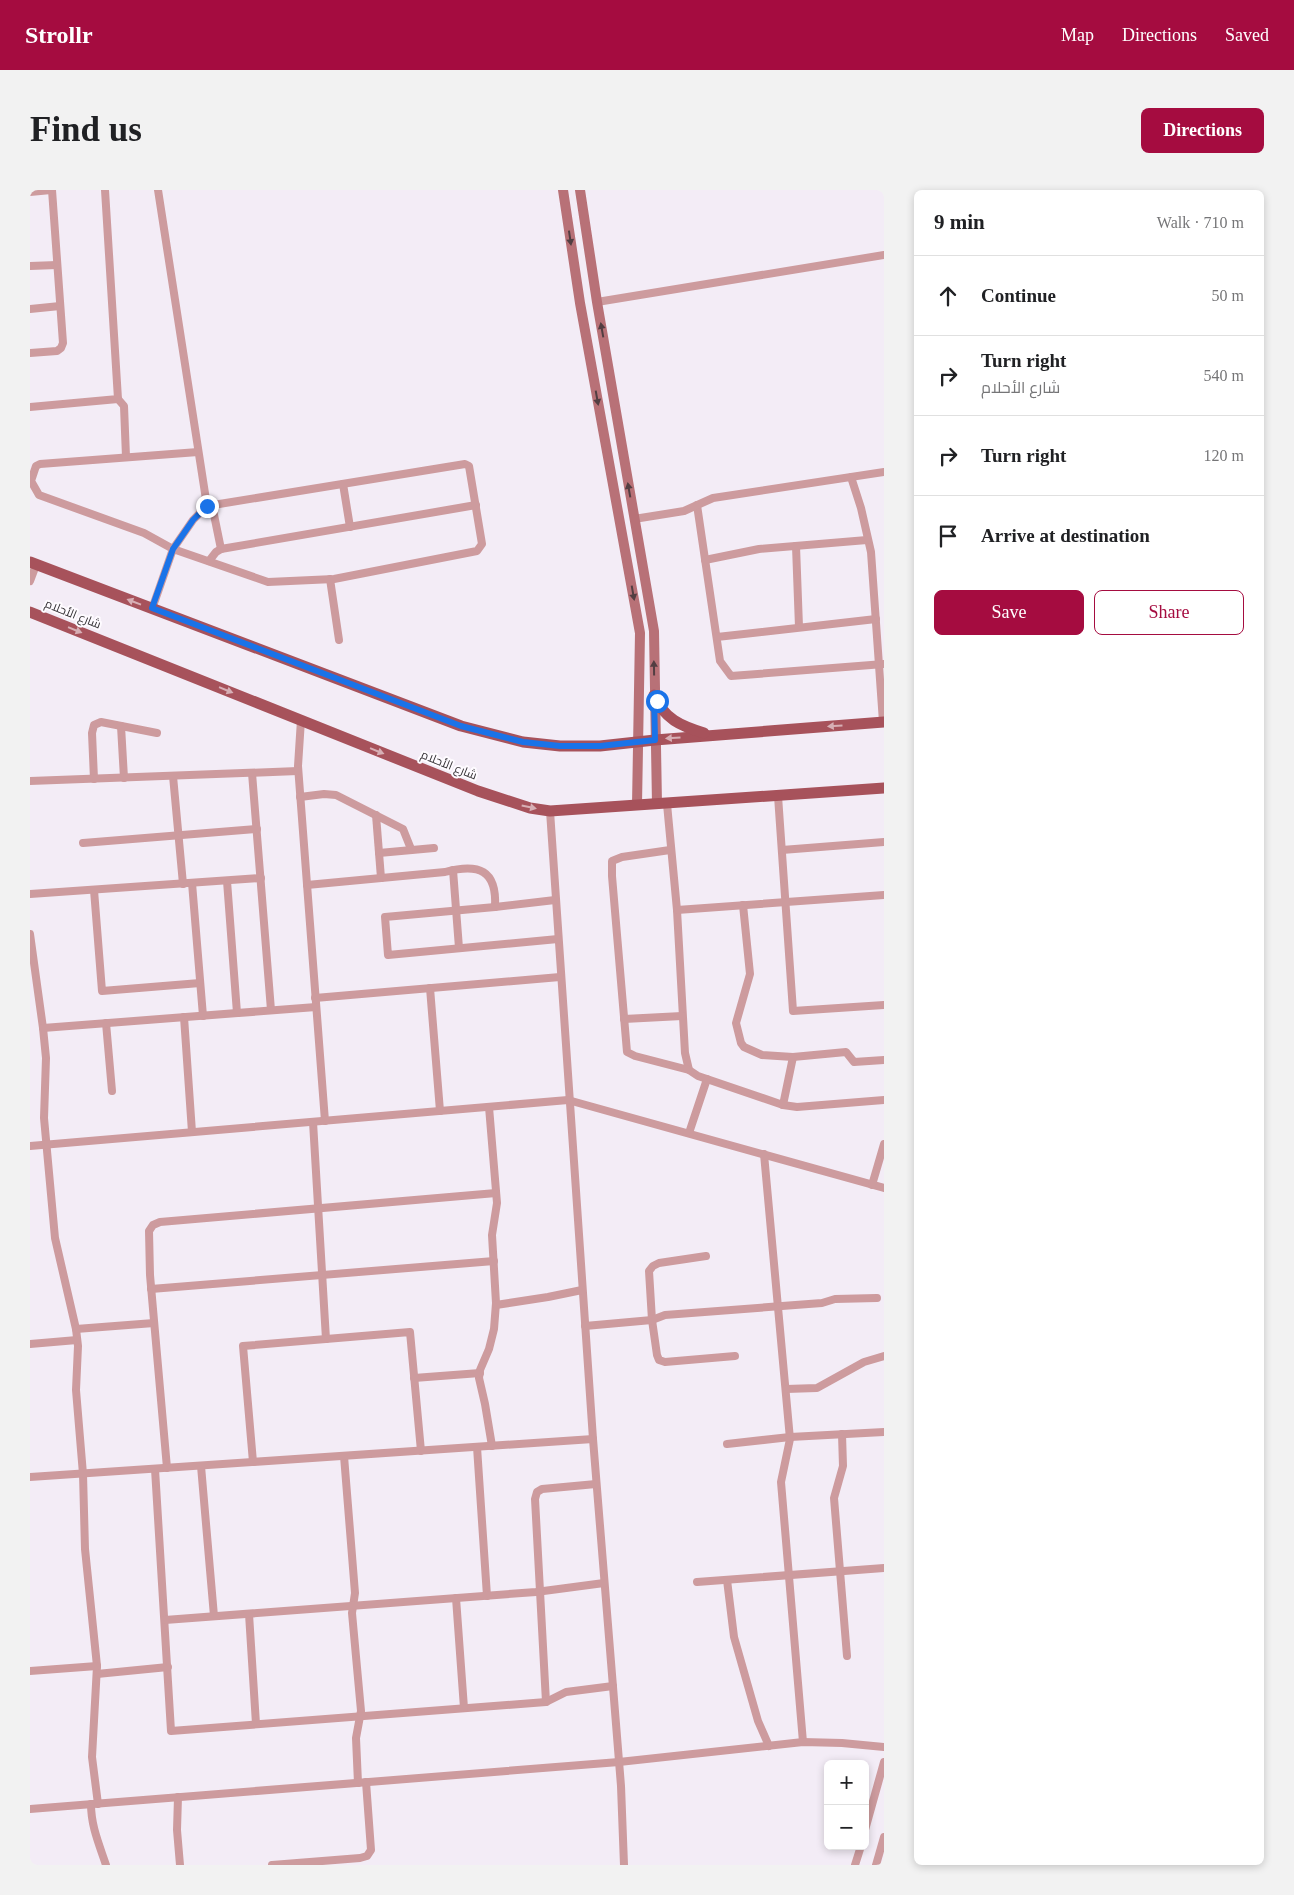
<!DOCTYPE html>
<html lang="en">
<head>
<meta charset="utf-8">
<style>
  :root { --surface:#fff; --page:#f2f2f2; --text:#202124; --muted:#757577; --line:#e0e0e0; --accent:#a50c40 }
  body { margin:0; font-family:"Times New Roman",Cairo,serif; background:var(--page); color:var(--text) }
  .controls { position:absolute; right:15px; bottom:15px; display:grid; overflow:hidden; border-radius:8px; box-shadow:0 2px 8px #0003 }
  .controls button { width:45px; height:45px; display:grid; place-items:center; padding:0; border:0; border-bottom:1px solid var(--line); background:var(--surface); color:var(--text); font:25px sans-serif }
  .stop { position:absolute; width:15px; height:15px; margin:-11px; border:4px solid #1a73e8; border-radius:50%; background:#fff }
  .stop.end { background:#1a73e8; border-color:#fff; box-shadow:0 1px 5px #0008 }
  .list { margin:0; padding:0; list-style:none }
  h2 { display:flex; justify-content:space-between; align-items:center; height:65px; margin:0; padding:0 20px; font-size:21px }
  h2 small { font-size:16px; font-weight:400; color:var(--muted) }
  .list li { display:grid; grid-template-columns:32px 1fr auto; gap:15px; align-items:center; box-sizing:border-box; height:80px; padding:0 20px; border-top:1px solid var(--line) }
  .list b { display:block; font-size:19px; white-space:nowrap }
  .list p { margin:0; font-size:16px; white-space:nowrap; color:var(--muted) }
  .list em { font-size:16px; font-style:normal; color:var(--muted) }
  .actions { display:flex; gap:10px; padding:15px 20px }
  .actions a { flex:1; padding:11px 0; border:1px solid var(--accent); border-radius:8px; text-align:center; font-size:18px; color:var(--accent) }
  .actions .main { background:var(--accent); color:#fff }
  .icon { flex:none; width:28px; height:28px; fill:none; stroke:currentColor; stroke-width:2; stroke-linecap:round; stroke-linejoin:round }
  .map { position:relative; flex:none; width:854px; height:1675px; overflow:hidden; border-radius:8px }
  header { display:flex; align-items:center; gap:30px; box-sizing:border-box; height:70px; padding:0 25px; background:var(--accent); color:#fff }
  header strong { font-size:24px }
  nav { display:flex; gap:28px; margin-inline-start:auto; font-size:18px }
  .intro { display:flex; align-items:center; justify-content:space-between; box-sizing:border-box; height:120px; padding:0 30px }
  h1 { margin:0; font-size:35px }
  .button { padding:12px 22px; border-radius:8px; background:var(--accent); color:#fff; font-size:18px; font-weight:700 }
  main { display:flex; gap:30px; padding:0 30px }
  aside { flex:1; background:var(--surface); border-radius:8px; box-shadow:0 2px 8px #0003 }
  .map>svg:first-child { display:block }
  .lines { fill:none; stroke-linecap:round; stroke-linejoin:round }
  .minor { stroke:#cd9b9e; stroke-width:8 }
  .secondary { stroke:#b87177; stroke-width:10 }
  .primary { stroke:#a7525b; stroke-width:11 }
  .oneway { fill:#523e42 }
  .oneway2 { fill:#d7afb5 }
  .route { stroke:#1a73e8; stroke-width:6 }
  .labels { text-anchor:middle; stroke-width:4; stroke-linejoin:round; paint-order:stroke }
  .street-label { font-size:12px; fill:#302d31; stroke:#fefbff }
</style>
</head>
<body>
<header>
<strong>Strollr</strong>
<nav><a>Map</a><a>Directions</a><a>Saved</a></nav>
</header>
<div class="intro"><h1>Find us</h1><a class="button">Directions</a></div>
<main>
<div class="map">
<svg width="854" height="1675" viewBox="0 0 854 1675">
  <rect width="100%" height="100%" fill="#f3ecf6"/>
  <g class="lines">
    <g class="minor">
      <polyline points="128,0 177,316"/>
      <polyline points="0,2 21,0"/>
      <polyline points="0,76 27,75"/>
      <polyline points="567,112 854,65"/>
      <polyline points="0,119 30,116"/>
      <polyline points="0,163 27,161 31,158 33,153 22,0"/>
      <polyline points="88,209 94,216 96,267"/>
      <polyline points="0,217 88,209 75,0"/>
      <polyline points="821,287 831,318 841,362 853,532"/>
      <polyline points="313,294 320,337"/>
      <polyline points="182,315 191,359"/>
      <polyline points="667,315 690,471 701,486 854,474"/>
      <polyline points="604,329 654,321 683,308 854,282"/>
      <polyline points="766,356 769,437"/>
      <polyline points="675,370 729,359 837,350"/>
      <polyline points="179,371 186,362 191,359 446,315"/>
      <polyline points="300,389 309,450"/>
      <polyline points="0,391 6,375"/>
      <polyline points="122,419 143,359 163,330 177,316 435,274 439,276 452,354 447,361 304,389 238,392 143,359 114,343 9,305 1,291 6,276 10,274 168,262"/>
      <polyline points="687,447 846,429"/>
      <polyline points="271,530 268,576 295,931"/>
      <polyline points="91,536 94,588"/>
      <polyline points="222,583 241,820"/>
      <polyline points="143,586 153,694"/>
      <polyline points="64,589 62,543 64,535 71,532 127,543"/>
      <polyline points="0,591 268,581"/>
      <polyline points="748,606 763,821 854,815"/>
      <polyline points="270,607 294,604 306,605 373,639 381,659"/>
      <polyline points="637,614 647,720 655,863 659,880 668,886 753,915 767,917 854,910"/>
      <polyline points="520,621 563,1249 591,1596 594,1675"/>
      <polyline points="346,625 351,688"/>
      <polyline points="53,653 227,639"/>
      <polyline points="640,660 592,667 582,671 582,686 597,862 605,866 659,880"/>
      <polyline points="752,660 854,652"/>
      <polyline points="349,663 404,658"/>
      <polyline points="423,680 429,758"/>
      <polyline points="197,691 207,823"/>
      <polyline points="162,693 173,826"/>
      <path d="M277 695 415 682C449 673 467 680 465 717"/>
      <polyline points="64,700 72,801 170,793"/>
      <polyline points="0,704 231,688"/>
      <polyline points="525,710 465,717 355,727 358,765 528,749"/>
      <polyline points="713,715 720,784 706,833 711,853 714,857 732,865 763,867 816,862 824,872 854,870"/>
      <polyline points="647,720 854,705"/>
      <polyline points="0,744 13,838 16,868 14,928 25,1048 46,1139 48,1156 46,1200 53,1284 55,1359 67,1476 62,1567 68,1614"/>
      <polyline points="400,798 410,921"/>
      <polyline points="285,808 530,787"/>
      <polyline points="154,827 162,942"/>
      <polyline points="594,829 652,826"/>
      <polyline points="76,833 82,901"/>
      <polyline points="13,838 286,817"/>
      <polyline points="753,915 763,867"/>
      <polyline points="459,917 467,1013 462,1045 466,1113 464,1139 459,1159 450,1180 449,1188 455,1214 462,1256"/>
      <polyline points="283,932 296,1149"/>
      <polyline points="659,943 677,889"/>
      <polyline points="0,956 538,910 854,998"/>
      <polyline points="734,964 760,1249 751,1292 773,1552"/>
      <polyline points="842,995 854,954"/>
      <polyline points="676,1066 629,1073 623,1076 619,1081 622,1130 627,1165 629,1170 635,1172 705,1166"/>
      <polyline points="121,1099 464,1071"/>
      <polyline points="466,1115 518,1107 552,1100"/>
      <polyline points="555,1136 622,1130 635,1125 792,1113 805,1109 847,1108"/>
      <polyline points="46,1139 124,1133"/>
      <polyline points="0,1154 47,1150"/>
      <polyline points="384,1188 450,1183"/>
      <polyline points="756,1199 787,1198 834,1172 854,1166"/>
      <polyline points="812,1244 813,1276 804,1308 817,1466"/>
      <polyline points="697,1254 760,1247 854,1242"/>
      <polyline points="447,1257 457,1406"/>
      <polyline points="314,1266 325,1403 322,1423 331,1521 326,1548 328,1593"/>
      <polyline points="223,1272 213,1156 380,1142 391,1261"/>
      <polyline points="171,1276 184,1426"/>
      <polyline points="137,1278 120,1085 119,1041 123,1035 130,1032 466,1003"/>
      <polyline points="125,1279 141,1541 516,1512 536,1502 583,1496"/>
      <polyline points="0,1287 563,1249"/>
      <polyline points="697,1390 704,1447 728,1531 739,1556"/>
      <polyline points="667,1392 854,1378"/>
      <polyline points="426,1408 434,1518"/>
      <polyline points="219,1424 226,1534"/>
      <polyline points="135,1430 506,1402 574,1393"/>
      <polyline points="0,1481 67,1476"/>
      <polyline points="67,1484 138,1477"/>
      <polyline points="516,1512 505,1309 507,1302 512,1299 566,1294"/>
      <polyline points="148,1607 147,1640 150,1675"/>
      <path d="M61 1614C61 1636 69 1654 76 1675"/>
      <polyline points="0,1619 589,1572 773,1552 812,1553 854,1557"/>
      <polyline points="835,1640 854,1572"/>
      <polyline points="242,1675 330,1668 337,1666 341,1660 336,1592"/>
      <polyline points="825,1675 831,1656"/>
      <polyline points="846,1675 854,1647"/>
    </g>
    <g class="secondary">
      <polyline points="533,0 550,113 610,443 607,615"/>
      <polyline points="550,0 567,112 624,441 627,614"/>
    </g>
    <g class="primary">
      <polyline points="0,372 431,536 493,552 530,556 570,556 625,550 854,532"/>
      <polyline points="0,422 448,601 500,618 520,621 854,598"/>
      <path d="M624 505C634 529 651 536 674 543"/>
    </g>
  </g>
  <defs><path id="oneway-solid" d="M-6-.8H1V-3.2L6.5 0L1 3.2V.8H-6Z" transform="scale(1.25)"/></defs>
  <g class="oneway">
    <use href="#oneway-solid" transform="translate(540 48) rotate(82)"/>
    <use href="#oneway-solid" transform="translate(572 140) rotate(-100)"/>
    <use href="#oneway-solid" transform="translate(567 208) rotate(80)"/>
    <use href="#oneway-solid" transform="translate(599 300) rotate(-100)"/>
    <use href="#oneway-solid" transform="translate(603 403) rotate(80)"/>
    <use href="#oneway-solid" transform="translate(624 478) rotate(-91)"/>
  </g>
  <g class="oneway2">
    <use href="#oneway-solid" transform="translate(104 412) rotate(-159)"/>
    <use href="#oneway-solid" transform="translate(45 440) rotate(22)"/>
    <use href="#oneway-solid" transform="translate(196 500) rotate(22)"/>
    <use href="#oneway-solid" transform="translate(805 536) rotate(176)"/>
    <use href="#oneway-solid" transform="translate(643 548) rotate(176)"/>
    <use href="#oneway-solid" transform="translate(347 561) rotate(22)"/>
    <use href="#oneway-solid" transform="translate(499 617) rotate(12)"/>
  </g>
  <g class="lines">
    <polyline class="route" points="177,316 163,330 143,359 122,418 431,536 493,552 530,556 570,556 625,550 624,505 627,511"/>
  </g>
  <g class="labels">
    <g class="street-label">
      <text transform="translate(43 424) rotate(22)" y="4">شارع الأحلام</text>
      <text transform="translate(419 575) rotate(22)" y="4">شارع الأحلام</text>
    </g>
  </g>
</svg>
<div class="controls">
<button>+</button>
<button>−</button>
</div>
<div class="stop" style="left:627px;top:511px"></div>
<div class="stop end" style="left:177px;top:316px"></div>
</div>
<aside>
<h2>9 min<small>Walk · 710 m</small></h2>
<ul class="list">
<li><svg class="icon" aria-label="ahead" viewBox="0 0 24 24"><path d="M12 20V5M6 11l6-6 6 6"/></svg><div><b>Continue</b></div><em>50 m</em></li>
<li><svg class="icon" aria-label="right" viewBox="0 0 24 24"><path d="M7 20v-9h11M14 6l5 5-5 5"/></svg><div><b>Turn right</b><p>شارع الأحلام</p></div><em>540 m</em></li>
<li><svg class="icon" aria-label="right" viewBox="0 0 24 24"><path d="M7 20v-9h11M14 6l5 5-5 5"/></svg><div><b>Turn right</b></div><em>120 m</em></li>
<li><svg class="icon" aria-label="arrive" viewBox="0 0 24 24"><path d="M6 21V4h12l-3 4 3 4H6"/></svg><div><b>Arrive at destination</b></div></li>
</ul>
<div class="actions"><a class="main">Save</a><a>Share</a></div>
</aside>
</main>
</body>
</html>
